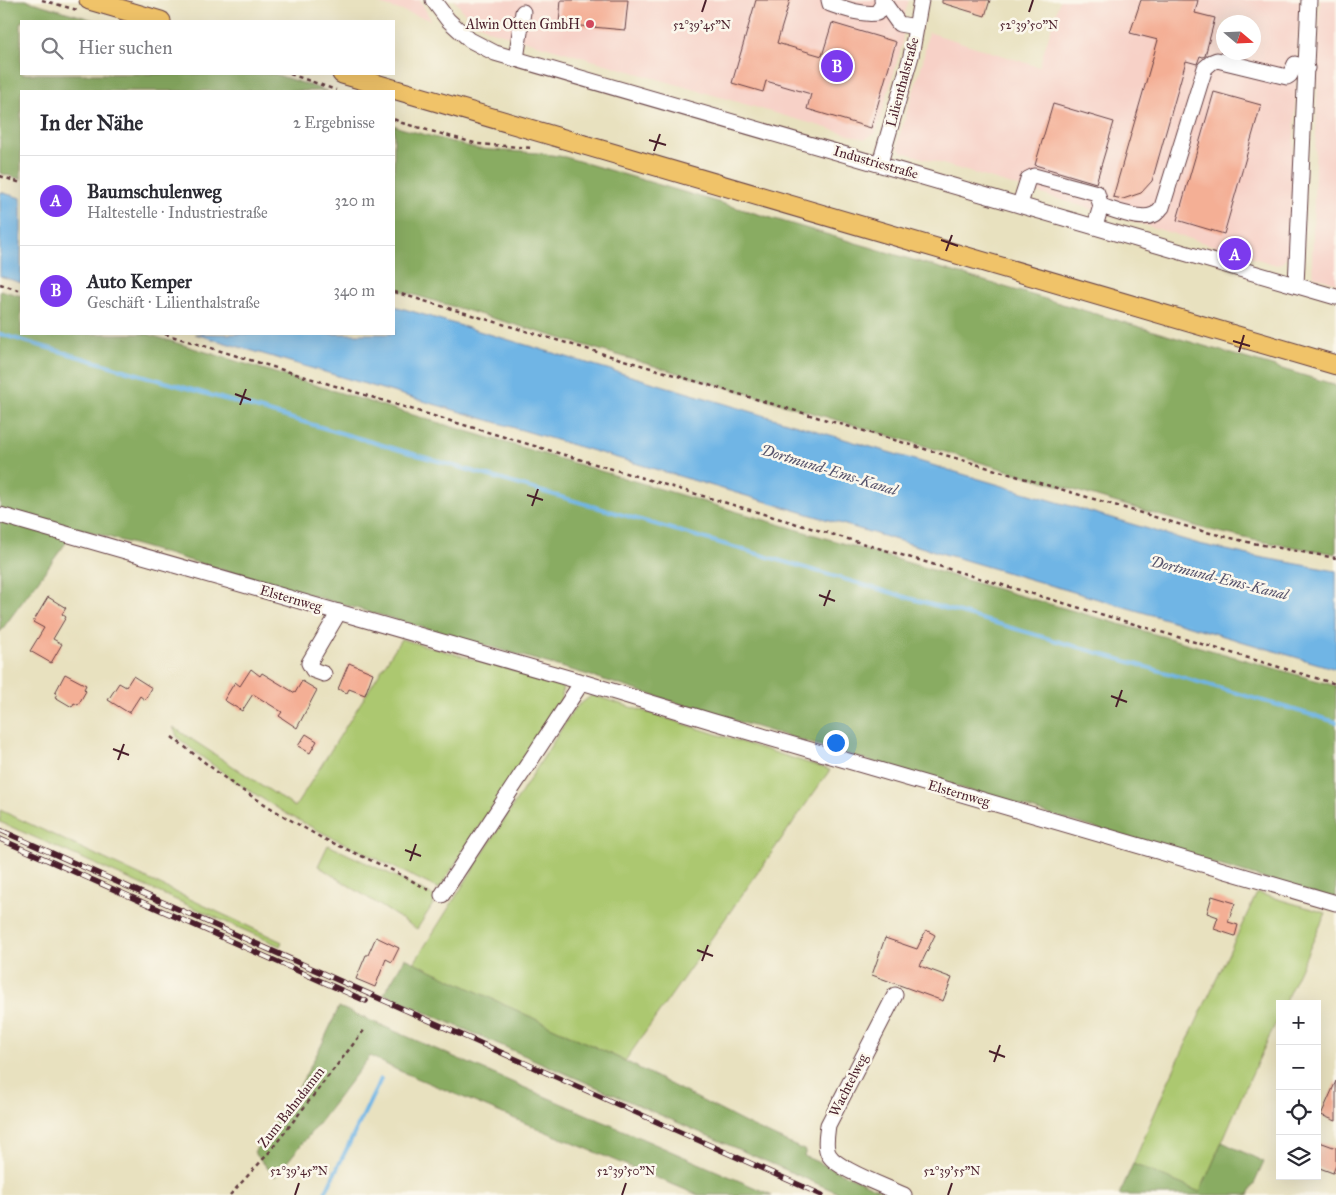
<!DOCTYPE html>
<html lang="de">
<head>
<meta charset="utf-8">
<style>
  :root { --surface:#fff; --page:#f2f2f3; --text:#2b2b33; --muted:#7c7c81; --line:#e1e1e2; --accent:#7c3aed }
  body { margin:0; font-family:"IM FELL Great Primer",serif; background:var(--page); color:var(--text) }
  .controls { position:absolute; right:15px; bottom:15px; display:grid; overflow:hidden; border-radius:0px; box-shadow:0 5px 20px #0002 }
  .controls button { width:45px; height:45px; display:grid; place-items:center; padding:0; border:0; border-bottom:1px solid var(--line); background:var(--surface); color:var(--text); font:25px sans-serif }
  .compass { position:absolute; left:1216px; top:15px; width:45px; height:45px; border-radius:50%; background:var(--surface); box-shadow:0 5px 20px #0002; rotate:109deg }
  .you { position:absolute; left:835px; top:742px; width:18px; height:18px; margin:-12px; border:4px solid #fff; border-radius:50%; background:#1a73e8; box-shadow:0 0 0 8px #1a73e833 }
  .badge { display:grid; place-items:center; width:32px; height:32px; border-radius:50%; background:var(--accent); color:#fff; font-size:16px; font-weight:700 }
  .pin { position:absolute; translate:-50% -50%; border:2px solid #fff; box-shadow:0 1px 5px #0006 }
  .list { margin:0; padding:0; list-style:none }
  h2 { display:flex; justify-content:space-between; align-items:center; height:65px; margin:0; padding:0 20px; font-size:21px }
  h2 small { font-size:16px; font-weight:400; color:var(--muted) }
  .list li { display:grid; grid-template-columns:32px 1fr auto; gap:15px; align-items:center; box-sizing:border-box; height:90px; padding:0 20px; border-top:1px solid var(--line) }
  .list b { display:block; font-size:19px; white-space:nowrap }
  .list p { margin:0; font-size:16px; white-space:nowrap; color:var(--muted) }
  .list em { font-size:16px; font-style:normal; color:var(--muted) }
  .icon { flex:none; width:28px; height:28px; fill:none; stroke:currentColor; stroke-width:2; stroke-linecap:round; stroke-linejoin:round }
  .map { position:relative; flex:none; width:1336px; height:1195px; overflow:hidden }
  .search { position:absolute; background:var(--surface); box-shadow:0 5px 20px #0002; left:20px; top:20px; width:375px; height:55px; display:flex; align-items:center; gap:12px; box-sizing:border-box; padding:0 18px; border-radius:0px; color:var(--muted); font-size:19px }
  .panel { position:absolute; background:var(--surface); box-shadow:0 5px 20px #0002; left:20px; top:90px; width:375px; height:245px; border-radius:0px }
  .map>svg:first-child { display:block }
  .built { fill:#f7d1c7; fill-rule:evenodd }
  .green { fill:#acc86f; stroke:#7b744d }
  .forest { fill:#89ac62; stroke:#6a6646 }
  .water { fill:#6fb5e5; stroke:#5c6a88 }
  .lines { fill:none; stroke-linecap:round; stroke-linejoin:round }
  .stream { stroke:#6fb5e5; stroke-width:4 }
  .building { fill:#f4af95 }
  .minor-casing { stroke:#623c41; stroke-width:17 }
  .major-casing { stroke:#623c41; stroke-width:21 }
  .path { stroke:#623c41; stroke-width:2.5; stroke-dasharray:4 4; stroke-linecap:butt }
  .minor { stroke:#fff; stroke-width:15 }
  .major { stroke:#f0c369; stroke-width:19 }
  .rail-casing { stroke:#4a1f2b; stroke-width:5.5 }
  .rail { stroke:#fbf7ec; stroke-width:4; stroke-dasharray:11; stroke-linecap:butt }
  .ticks { fill:none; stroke:#4a1f2b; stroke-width:2 }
  .poi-dot { fill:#d1495b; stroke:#fbf7ec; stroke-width:2 }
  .labels { text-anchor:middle; stroke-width:5; stroke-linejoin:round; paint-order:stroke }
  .poi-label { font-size:14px; fill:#4a1f2b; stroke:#fbf7ec; text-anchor:end }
  .street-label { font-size:14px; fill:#4a1f2b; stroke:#fbf7ec }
  .water-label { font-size:15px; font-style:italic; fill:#57546c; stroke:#fbf7ec }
  .ticks-label { font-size:12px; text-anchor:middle; fill:#4a1f2b; stroke:#fbf7ec; stroke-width:5; stroke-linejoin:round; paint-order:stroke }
</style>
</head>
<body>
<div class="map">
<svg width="1336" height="1195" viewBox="0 0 1336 1195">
  <rect width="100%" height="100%" fill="#fbf7ec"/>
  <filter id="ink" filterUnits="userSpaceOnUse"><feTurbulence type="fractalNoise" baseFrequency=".02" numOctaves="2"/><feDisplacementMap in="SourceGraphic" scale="10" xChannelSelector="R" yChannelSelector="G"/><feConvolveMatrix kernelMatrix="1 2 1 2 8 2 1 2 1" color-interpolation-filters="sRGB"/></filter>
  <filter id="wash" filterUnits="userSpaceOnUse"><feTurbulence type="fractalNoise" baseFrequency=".0096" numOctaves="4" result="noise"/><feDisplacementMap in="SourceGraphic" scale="20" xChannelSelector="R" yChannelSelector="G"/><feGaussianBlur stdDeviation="1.12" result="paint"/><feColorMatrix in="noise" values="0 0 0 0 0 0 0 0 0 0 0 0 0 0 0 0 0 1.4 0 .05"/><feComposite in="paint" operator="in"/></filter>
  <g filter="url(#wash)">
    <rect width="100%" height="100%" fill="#e8e1bf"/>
    <g class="built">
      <polygon points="367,0 420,0 431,20"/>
      <polygon points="454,0 909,0 905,13 902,45 876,133 865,139 488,30 468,17"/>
      <path d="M1060 0H1300L1289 249 1287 256 1283 262 1277 265 903 152 899 149 898 145 899 137 923 61 928 32 1039 67ZM1224 22H1254V52H1224Z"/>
      <polygon points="1320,0 1336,0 1336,283 1314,276 1312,265"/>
    </g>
    <g class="green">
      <path d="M401 639 559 683C564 688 563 693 561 699L439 889 323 833 285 813 236 782 198 754 178 738 173 727 295 807Z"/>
      <polygon points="592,695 830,770 625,1061 414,963 574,709"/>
      <polygon points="0,810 282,942 280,946 0,822"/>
      <polygon points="328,845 390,874 437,898 417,929 318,866"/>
      <polygon points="1257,893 1326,913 1284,1004 1280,1004 1280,1014 1244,1091 1200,1193 1133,1164 1168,1082"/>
    </g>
    <g class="forest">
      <polygon points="0,0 25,0 97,21 21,21 21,74 274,74 327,91 21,91 21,179 0,173"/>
      <polygon points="394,125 400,128 478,149 538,153 565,157 1336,385 1336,554 1253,540 1202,528 394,289"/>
      <polygon points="0,290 21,296 21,334 147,334 436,422 976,583 1336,686 1336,900 716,715 585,674 77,528 0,632"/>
      <polygon points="405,958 625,1061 751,1126 806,1151 804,1156 891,1195 843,1195 384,994"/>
      <polygon points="339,1007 772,1195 698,1195 395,1069 370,1056 318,1124 275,1177 254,1152 295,1095 322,1044"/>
      <polygon points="1222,1142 1264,1162 1249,1195 1119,1195 1133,1164 1200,1192"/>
    </g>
    <g class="water">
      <polygon points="0,192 21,198 21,283 0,276"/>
      <polygon points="394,306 1199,544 1253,556 1336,571 1336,669 195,334 394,334"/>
    </g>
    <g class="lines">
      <g class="stream">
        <polyline points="0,334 1336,722"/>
        <polyline points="324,1195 381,1079"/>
      </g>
    </g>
    <g id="blocks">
      <g class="building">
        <polygon points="561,0 628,0 625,30 559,24"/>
        <polygon points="756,0 790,0 777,43 822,56 832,23 896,42 871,128 807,109 811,94 766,81 763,92 732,83"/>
        <polygon points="942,0 990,0 985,16 942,3"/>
        <polygon points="1141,0 1198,0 1195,13 1215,18 1205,56 1203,57 1200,56 1197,64 1186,61 1152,181 1141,193 1123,199 1113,197 1158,40 1130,33"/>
        <polygon points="1214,92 1261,105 1224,234 1177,220"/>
        <polygon points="1053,104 1114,122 1096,183 1035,165"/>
        <polygon points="48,597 66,608 62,614 66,617 53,639 62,644 51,663 30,651 44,628 33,622"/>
        <polygon points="349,663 373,673 365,695 349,689 347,693 338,689"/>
        <polygon points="251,669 260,676 262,673 295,693 302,681 317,690 297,728 279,716 282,712 253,694 242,711 224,700 235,682 240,686"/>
        <polygon points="65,674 86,685 84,689 86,691 78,705 74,703 72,707 55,697 57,694 55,693"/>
        <polygon points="133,676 152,688 145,700 140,696 129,713 108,700 119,683 126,687"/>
        <polygon points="306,734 317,741 310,753 298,746"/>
        <polygon points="1212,896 1235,903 1228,922 1238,925 1235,936 1214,929 1218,917 1207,913"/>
        <polygon points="926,930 935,935 920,966 952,978 943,1001 872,975 885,938 917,949"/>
        <polygon points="376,937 399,948 392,962 386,959 375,987 356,979 366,955 368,955"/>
        <polygon points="1336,1081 1336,1121 1321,1115"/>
        <polygon points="1317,1141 1336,1148 1336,1165 1333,1173 1317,1167"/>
      </g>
    </g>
  </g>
  <g filter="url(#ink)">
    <use href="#blocks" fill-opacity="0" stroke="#623c41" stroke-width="1"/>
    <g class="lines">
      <defs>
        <g id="minor">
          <polyline points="433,0 448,20 470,40 495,53 1336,297"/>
          <path d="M829 0 830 4C845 9 861 15 877 13L884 2"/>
          <polyline points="882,0 899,24 916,27"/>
          <polyline points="516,59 523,12"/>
          <polyline points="880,163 911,56 921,0"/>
          <polyline points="1020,204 1028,179 1034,176 1097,193 1101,206"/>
          <path d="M1095 226 1101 206C1114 210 1140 221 1153 215 1157 214 1159 210 1162 207L1205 68 1212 62 1217 60 1287 77 1290 75 1295 64 1307 68"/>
          <polyline points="1296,285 1309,0"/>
          <polyline points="0,515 582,682 711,721 1336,903"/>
          <polyline points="324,674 313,670 309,663 339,612"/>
          <polyline points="442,895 582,682"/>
          <path d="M895 995 828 1125C827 1134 824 1147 829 1155 838 1170 887 1187 904 1195"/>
        </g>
        <g id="major">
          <polyline points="89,0 161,21"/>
          <polyline points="342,74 1336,365"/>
        </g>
      </defs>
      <use href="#minor" class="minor-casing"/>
      <use href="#major" class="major-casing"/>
      <g class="path">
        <polyline points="42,0 77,10"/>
        <polyline points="290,74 336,90"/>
        <polyline points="394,119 402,123 478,144 533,148"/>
        <polyline points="0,176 21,183"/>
        <polyline points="0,284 21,291"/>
        <polyline points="394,292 1202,531 1252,543 1336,558"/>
        <polyline points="165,334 437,417 1336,684"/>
        <polyline points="172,737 234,785 282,815 320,837 392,870 429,890"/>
        <polyline points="230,1195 267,1155 365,1029"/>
      </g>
      <use href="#minor" class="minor"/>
      <use href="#major" class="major"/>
      <defs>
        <g id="rail">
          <polyline points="0,830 822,1195"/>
          <polyline points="0,839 366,1001"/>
        </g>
      </defs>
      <use href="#rail" class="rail-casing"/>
      <use href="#rail" class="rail"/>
    </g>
  </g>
  <path class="ticks" d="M702 12 706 0M1029 12 1033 0M649 140 666 145M654 151 660 134M941 240 958 246M946 251 952 235M1233 341 1250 346M1239 352 1244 335M235 394 251 400M240 405 246 389M527 495 543 500M532 506 538 489M819 595 835 601M824 606 830 590M1111 696 1127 702M1116 707 1122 690M113 749 129 755M118 760 124 744M405 850 421 856M410 861 416 844M697 950 713 956M702 961 708 945M989 1051 1005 1057M994 1062 1000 1045M295 1195 299 1183M622 1195 626 1183M948 1195 952 1183"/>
  <circle class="poi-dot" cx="590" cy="24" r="5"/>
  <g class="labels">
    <g class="poi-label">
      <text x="580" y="29">Alwin Otten GmbH</text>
    </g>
    <g class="street-label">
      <text transform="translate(902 82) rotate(-75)" y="5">Lilienthalstraße</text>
      <text transform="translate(876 162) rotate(16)" y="5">Industriestraße</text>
      <text transform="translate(291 598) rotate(16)" y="5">Elsternweg</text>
      <text transform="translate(959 793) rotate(16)" y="5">Elsternweg</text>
      <text transform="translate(848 1085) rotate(-63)" y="5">Wachtelweg</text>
      <text transform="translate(291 1107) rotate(-52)" y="5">Zum Bahndamm</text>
    </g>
    <g class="water-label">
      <text transform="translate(829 470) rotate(17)" y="5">Dortmund-Ems-Kanal</text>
      <text transform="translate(1219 578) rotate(14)" y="5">Dortmund-Ems-Kanal</text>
    </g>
  </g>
  <g class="ticks-label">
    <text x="702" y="29">52°39'45"N</text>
    <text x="1029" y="29">52°39'50"N</text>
    <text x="299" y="1175">52°39'45"N</text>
    <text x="626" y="1175">52°39'50"N</text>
    <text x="952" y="1175">52°39'55"N</text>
  </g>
</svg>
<div class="controls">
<button>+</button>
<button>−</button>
<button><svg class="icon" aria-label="locate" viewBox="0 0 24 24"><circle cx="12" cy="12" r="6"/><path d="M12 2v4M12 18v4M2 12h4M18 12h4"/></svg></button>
<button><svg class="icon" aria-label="layers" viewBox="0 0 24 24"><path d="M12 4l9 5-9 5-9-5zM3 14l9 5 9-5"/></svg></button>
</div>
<svg class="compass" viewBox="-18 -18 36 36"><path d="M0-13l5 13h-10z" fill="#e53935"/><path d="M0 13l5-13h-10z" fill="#7c7c81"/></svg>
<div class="you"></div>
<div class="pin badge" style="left:1235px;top:254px">A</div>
<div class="pin badge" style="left:837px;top:66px">B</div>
<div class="search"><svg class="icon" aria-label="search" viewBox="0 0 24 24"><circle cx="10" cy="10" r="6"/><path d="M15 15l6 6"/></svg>Hier suchen</div>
<section class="panel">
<h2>In der Nähe<small>2 Ergebnisse</small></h2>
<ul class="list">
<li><span class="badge">A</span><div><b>Baumschulenweg</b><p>Haltestelle · Industriestraße</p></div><em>320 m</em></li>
<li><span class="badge">B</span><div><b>Auto Kemper</b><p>Geschäft · Lilienthalstraße</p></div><em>340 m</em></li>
</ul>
</section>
</div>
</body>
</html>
